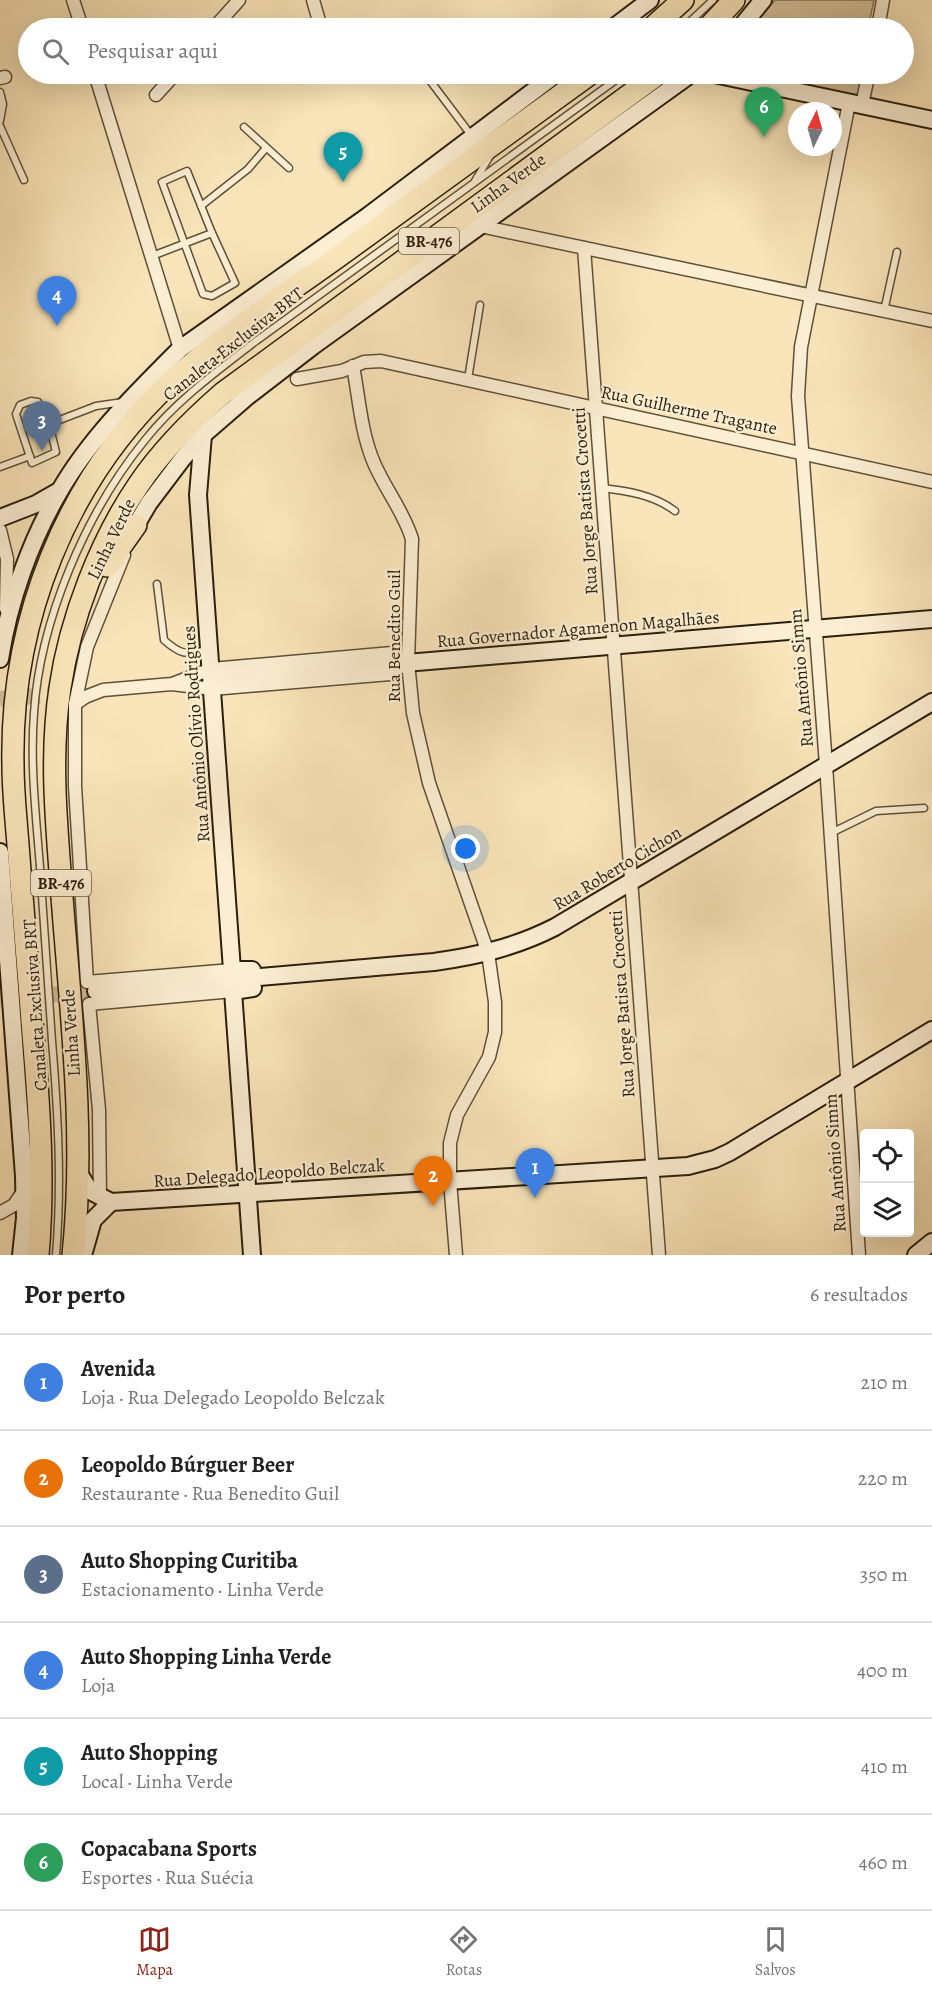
<!DOCTYPE html>
<html lang="pt">
<head>
<meta charset="utf-8">
<style>
  :root { --surface:#fff; --page:#f6f6f6; --text:#222; --muted:#767676; --line:#e0e0e0; --accent:#8f2418 }
  body { margin:0; font-family:Alegreya,serif; background:var(--page); color:var(--text) }
  .controls { position:absolute; right:18px; bottom:18px; display:grid; overflow:hidden; border-radius:6px; box-shadow:0 6px 24px #0002 }
  .controls button { width:54px; height:54px; display:grid; place-items:center; padding:0; border:0; border-bottom:2px solid var(--line); background:var(--surface); color:var(--text); font:30px sans-serif }
  .compass { position:absolute; left:788px; top:102px; width:54px; height:54px; border-radius:50%; background:var(--surface); box-shadow:0 6px 24px #0002; rotate:5deg }
  .you { position:absolute; left:466px; top:849px; width:21px; height:21px; margin:-15px; border:4px solid #fff; border-radius:50%; background:#1a73e8; box-shadow:0 0 0 9px #1a73e833 }
  .badge { display:grid; place-items:center; width:39px; height:39px; border-radius:50%; background:var(--accent); color:#fff; font-size:20px; font-weight:700 }
  .pin { position:absolute; translate:-50% -50px; filter:drop-shadow(0 2px 3px #0008) }
  .pin::after { content:''; position:absolute; top:32px; width:21px; height:18px; background:inherit; clip-path:polygon(0 0,100% 0,50% 100%) }
  .list { margin:0; padding:0; list-style:none }
  h2 { display:flex; justify-content:space-between; align-items:center; height:78px; margin:0; padding:0 24px; font-size:26px }
  h2 small { font-size:20px; font-weight:400; color:var(--muted) }
  .list li { display:grid; grid-template-columns:39px 1fr auto; gap:18px; align-items:center; box-sizing:border-box; height:96px; padding:0 24px; border-top:2px solid var(--line) }
  .list b { display:block; font-size:22px; white-space:nowrap }
  .list p { margin:0; font-size:20px; white-space:nowrap; color:var(--muted) }
  .list em { font-size:20px; font-style:normal; color:var(--muted) }
  .icon { flex:none; width:33px; height:33px; fill:none; stroke:currentColor; stroke-width:2; stroke-linecap:round; stroke-linejoin:round }
  .map { position:relative; flex:none; width:932px; height:1255px; overflow:hidden }
  .search { position:absolute; background:var(--surface); box-shadow:0 6px 24px #0002; left:18px; right:18px; top:18px; height:66px; display:flex; align-items:center; gap:15px; box-sizing:border-box; padding:0 21px; border-radius:33px; color:var(--muted); font-size:22px }
  .sheet { height:654px; background:var(--surface) }
  nav { display:flex; justify-content:space-around; align-items:center; box-sizing:border-box; height:84px; border-top:2px solid var(--line); background:var(--surface); font-size:16px; color:var(--muted) }
  nav a { display:grid; justify-items:center; gap:3px }
  nav .on { color:var(--accent) }
  .map>svg:first-child { display:block }
  .green { fill:#d6c39c; stroke:#817154; stroke-width:1.5 }
  .lines { fill:none; stroke-linecap:round; stroke-linejoin:round }
  .secondary-tunnel { stroke:#d0bd97; stroke-width:16; stroke-dasharray:16 8; stroke-linecap:butt }
  .lane-casing { stroke:#5f5038; stroke-width:9 }
  .street-casing { stroke:#5f5038; stroke-width:15 }
  .secondary-casing { stroke:#2c1f0d; stroke-width:20 }
  .highway-casing { stroke:#2c1f0d; stroke-width:24 }
  .lane { stroke:#fbeed2; stroke-width:6 }
  .street { stroke:#fbeed2; stroke-width:12 }
  .secondary { stroke:#fbeed2; stroke-width:16 }
  .highway { stroke:#f9e5b9; stroke-width:21 }
  .labels { text-anchor:middle; stroke-width:4.5; stroke-linejoin:round; paint-order:stroke }
  .shield { fill:#fbeed2; stroke:#6a5d48; stroke-width:1.5 }
  .shield-label { font-size:16px; font-weight:bold; fill:#2c1f0d }
  .street-label { font-size:18px; fill:#2c1f0d; stroke:#fbeed2 }
</style>
</head>
<body>
<div class="map">
<svg width="932" height="1255" viewBox="0 0 932 1255">
  <rect width="100%" height="100%" fill="#f9e5b9"/>
  <filter id="stains"><feTurbulence type="fractalNoise" baseFrequency=".00333" numOctaves="4"/><feColorMatrix values="0 0 0 0 .2 0 0 0 0 .09 0 0 0 0 .02 0 0 0 .5 -.17"/></filter>
  <radialGradient id="worn" r=".72"><stop offset=".6" stop-color="#630" stop-opacity="0"/><stop offset="1" stop-color="#630" stop-opacity=".3"/></radialGradient>
  <g class="green">
    <polygon points="775,0 874,0 868,28 751,28"/>
    <polygon points="739,74 859,74 863,82 859,97"/>
  </g>
  <g class="lines">
    <g class="secondary-tunnel">
      <polyline points="0,699 71,693"/>
      <polyline points="0,999 96,991"/>
    </g>
    <defs>
      <g id="lane">
        <polyline points="683,28 713,0"/>
        <polyline points="425,74 471,135"/>
        <polyline points="0,92 3,104 0,121"/>
        <polyline points="0,126 24,180"/>
        <polyline points="244,127 289,168"/>
        <polygon points="187,171 212,233 235,283 212,296 203,294 162,182"/>
        <polyline points="475,181 490,156"/>
        <polyline points="201,206 248,169 266,148"/>
        <polyline points="152,256 212,233"/>
        <polyline points="884,311 897,252"/>
        <polyline points="468,379 480,305"/>
        <polygon points="31,401 38,402 49,424 56,452 32,463 16,414 20,405"/>
        <polyline points="49,424 96,406 123,402"/>
        <polyline points="0,467 30,456"/>
        <path d="M602 488C628 491 654 495 675 511"/>
        <path d="M157 584 164 640C182 656 186 654 209 650"/>
        <polyline points="831,833 876,811 924,808"/>
        <path d="M56 1255C62 1183 58 1113 52 1041 48 983 44 925 40 867 36 816 30 764 34 713 40 620 86 512 145 440 176 401 217 371 256 341L624 74"/>
      </g>
      <g id="street">
        <polyline points="73,0 82,28"/>
        <polyline points="313,0 321,28"/>
        <polyline points="214,28 239,0"/>
        <polyline points="878,28 883,0"/>
        <polyline points="95,74 180,349"/>
        <polyline points="0,78 5,77"/>
        <polyline points="156,95 175,74"/>
        <polyline points="849,103 801,347 798,396 826,765 859,1255"/>
        <polyline points="862,105 867,81 863,74"/>
        <polyline points="480,226 932,321"/>
        <polyline points="584,248 659,1255"/>
        <path d="M353 366C359 398 361 433 374 463 385 489 404 512 412 539L408 662 413 713 429 783 488 953 495 1002V1032L489 1057 457 1115 450 1143V1181L456 1255"/>
        <polyline points="297,379 342,371 364,362 381,361 932,482"/>
        <polyline points="0,530 7,559 6,609"/>
        <polyline points="124,555 87,647 75,704 75,786 87,982 232,970"/>
        <polyline points="75,704 85,697 103,690 172,684 212,689 390,674 408,662 392,653 211,669 172,684"/>
        <polyline points="100,1198 99,1110 89,1004 233,991"/>
        <polyline points="0,1213 14,1205 24,1190"/>
      </g>
      <g id="secondary">
        <polyline points="613,28 650,0"/>
        <polyline points="740,28 763,0"/>
        <polyline points="714,74 932,120"/>
        <polyline points="203,435 198,495 232,970 252,970"/>
        <polyline points="0,518 36,504 59,491"/>
        <polyline points="136,525 149,503 183,458 203,435 248,396 313,346 691,74"/>
        <path d="M0 659C9 601 30 542 59 492 89 439 137 392 180 349L368 216 556 74"/>
        <polyline points="226,678 932,619"/>
        <polyline points="0,852 24,1176 25,1218 21,1255"/>
        <path d="M96 991 434 962C477 956 516 947 555 927L932 702"/>
        <polyline points="78,1172 90,1191 111,1202 688,1166 715,1159 730,1152 932,1030"/>
        <polyline points="83,1255 93,1220 111,1202"/>
        <polyline points="252,1255 233,991 253,988"/>
        <polyline points="916,1255 932,1242"/>
      </g>
      <g id="highway">
        <polyline points="652,28 683,0"/>
        <polyline points="708,28 734,0"/>
        <polyline points="107,566 136,525"/>
        <path d="M38 1255C44 1185 40 1116 34 1046 29 983 24 921 19 858 17 827 13 796 13 765 10 622 66 479 171 382 223 335 282 297 339 256 423 195 507 135 590 74"/>
        <path d="M73 1255C86 1132 70 1007 61 884 56 819 50 753 60 688 70 619 100 541 139 484 162 450 192 420 223 393L658 74"/>
      </g>
    </defs>
    <use href="#lane" class="lane-casing"/>
    <use href="#street" class="street-casing"/>
    <use href="#secondary" class="secondary-casing"/>
    <use href="#highway" class="highway-casing"/>
    <use href="#lane" class="lane"/>
    <use href="#street" class="street"/>
    <use href="#secondary" class="secondary"/>
    <use href="#highway" class="highway"/>
  </g>
  <g class="labels">
    <g class="shield">
      <rect x="399" y="228" width="60" height="26" rx="4.5"/>
      <rect x="31" y="870" width="60" height="26" rx="4.5"/>
    </g>
    <g class="shield-label">
      <text x="429" y="247">BR-476</text>
      <text x="61" y="889">BR-476</text>
    </g>
    <g class="street-label">
      <text transform="translate(508 183) rotate(-36)" y="6">Linha Verde</text>
      <text transform="translate(233 344) rotate(-38)" y="6">Canaleta Exclusiva BRT</text>
      <text transform="translate(689 410) rotate(12)" y="6">Rua Guilherme Tragante</text>
      <text transform="translate(585 501) rotate(-94)" y="6">Rua Jorge Batista Crocetti</text>
      <text transform="translate(111 539) rotate(-64)" y="6">Linha Verde</text>
      <text transform="translate(578 629) rotate(-5)" y="6">Rua Governador Agamenon Magalhães</text>
      <text transform="translate(394 636) rotate(-90)" y="6">Rua Benedito Guil</text>
      <text transform="translate(801 678) rotate(-95)" y="6">Rua Antônio Simm</text>
      <text transform="translate(196 734) rotate(-94)" y="6">Rua Antônio Olívio Rodrigues</text>
      <text transform="translate(617 868) rotate(-31)" y="6">Rua Roberto Cichon</text>
      <text transform="translate(622 1004) rotate(-94)" y="6">Rua Jorge Batista Crocetti</text>
      <text transform="translate(35 1005) rotate(-94)" y="6">Canaleta Exclusiva BRT</text>
      <text transform="translate(71 1033) rotate(-94)" y="6">Linha Verde</text>
      <text transform="translate(835 1163) rotate(-94)" y="6">Rua Antônio Simm</text>
      <text transform="translate(269 1173) rotate(-4)" y="6">Rua Delegado Leopoldo Belczak</text>
    </g>
  </g>
  <rect width="100%" height="100%" filter="url(#stains)"/>
  <rect width="100%" height="100%" fill="url(#worn)"/>
</svg>
<div class="controls">
<button><svg class="icon" aria-label="locate" viewBox="0 0 24 24"><circle cx="12" cy="12" r="6"/><path d="M12 2v4M12 18v4M2 12h4M18 12h4"/></svg></button>
<button><svg class="icon" aria-label="layers" viewBox="0 0 24 24"><path d="M12 4l9 5-9 5-9-5zM3 14l9 5 9-5"/></svg></button>
</div>
<svg class="compass" viewBox="-18 -18 36 36"><path d="M0-13l5 13h-10z" fill="#e53935"/><path d="M0 13l5-13h-10z" fill="#767676"/></svg>
<div class="you"></div>
<div class="pin badge" style="left:535px;top:1198px;background:#3f7fe0">1</div>
<div class="pin badge" style="left:433px;top:1206px;background:#e8710a">2</div>
<div class="pin badge" style="left:42px;top:451px;background:#5c6f8a">3</div>
<div class="pin badge" style="left:57px;top:326px;background:#3f7fe0">4</div>
<div class="pin badge" style="left:343px;top:182px;background:#0f9aa8">5</div>
<div class="pin badge" style="left:764px;top:137px;background:#2e9e5b">6</div>
<div class="search"><svg class="icon" aria-label="search" viewBox="0 0 24 24"><circle cx="10" cy="10" r="6"/><path d="M15 15l6 6"/></svg>Pesquisar aqui</div>
</div>
<section class="sheet">
<h2>Por perto<small>6 resultados</small></h2>
<ul class="list">
<li><span class="badge" style="background:#3f7fe0">1</span><div><b>Avenida</b><p>Loja · Rua Delegado Leopoldo Belczak</p></div><em>210 m</em></li>
<li><span class="badge" style="background:#e8710a">2</span><div><b>Leopoldo Búrguer Beer</b><p>Restaurante · Rua Benedito Guil</p></div><em>220 m</em></li>
<li><span class="badge" style="background:#5c6f8a">3</span><div><b>Auto Shopping Curitiba</b><p>Estacionamento · Linha Verde</p></div><em>350 m</em></li>
<li><span class="badge" style="background:#3f7fe0">4</span><div><b>Auto Shopping Linha Verde</b><p>Loja</p></div><em>400 m</em></li>
<li><span class="badge" style="background:#0f9aa8">5</span><div><b>Auto Shopping</b><p>Local · Linha Verde</p></div><em>410 m</em></li>
<li><span class="badge" style="background:#2e9e5b">6</span><div><b>Copacabana Sports</b><p>Esportes · Rua Suécia</p></div><em>460 m</em></li>
</ul>
</section>
<nav>
<a class="on"><svg class="icon" aria-label="map" viewBox="0 0 24 24"><path d="M3 6l6-2 6 2 6-2v14l-6 2-6-2-6 2zM9 4v14M15 6v14"/></svg>Mapa</a>
<a><svg class="icon" aria-label="directions" viewBox="0 0 24 24"><path d="M12 3l9 9-9 9-9-9zM9 14v-3h6M13 9l2 2-2 2"/></svg>Rotas</a>
<a><svg class="icon" aria-label="saved" viewBox="0 0 24 24"><path d="M7 4h10v16l-5-4-5 4z"/></svg>Salvos</a>
</nav>
</body>
</html>
